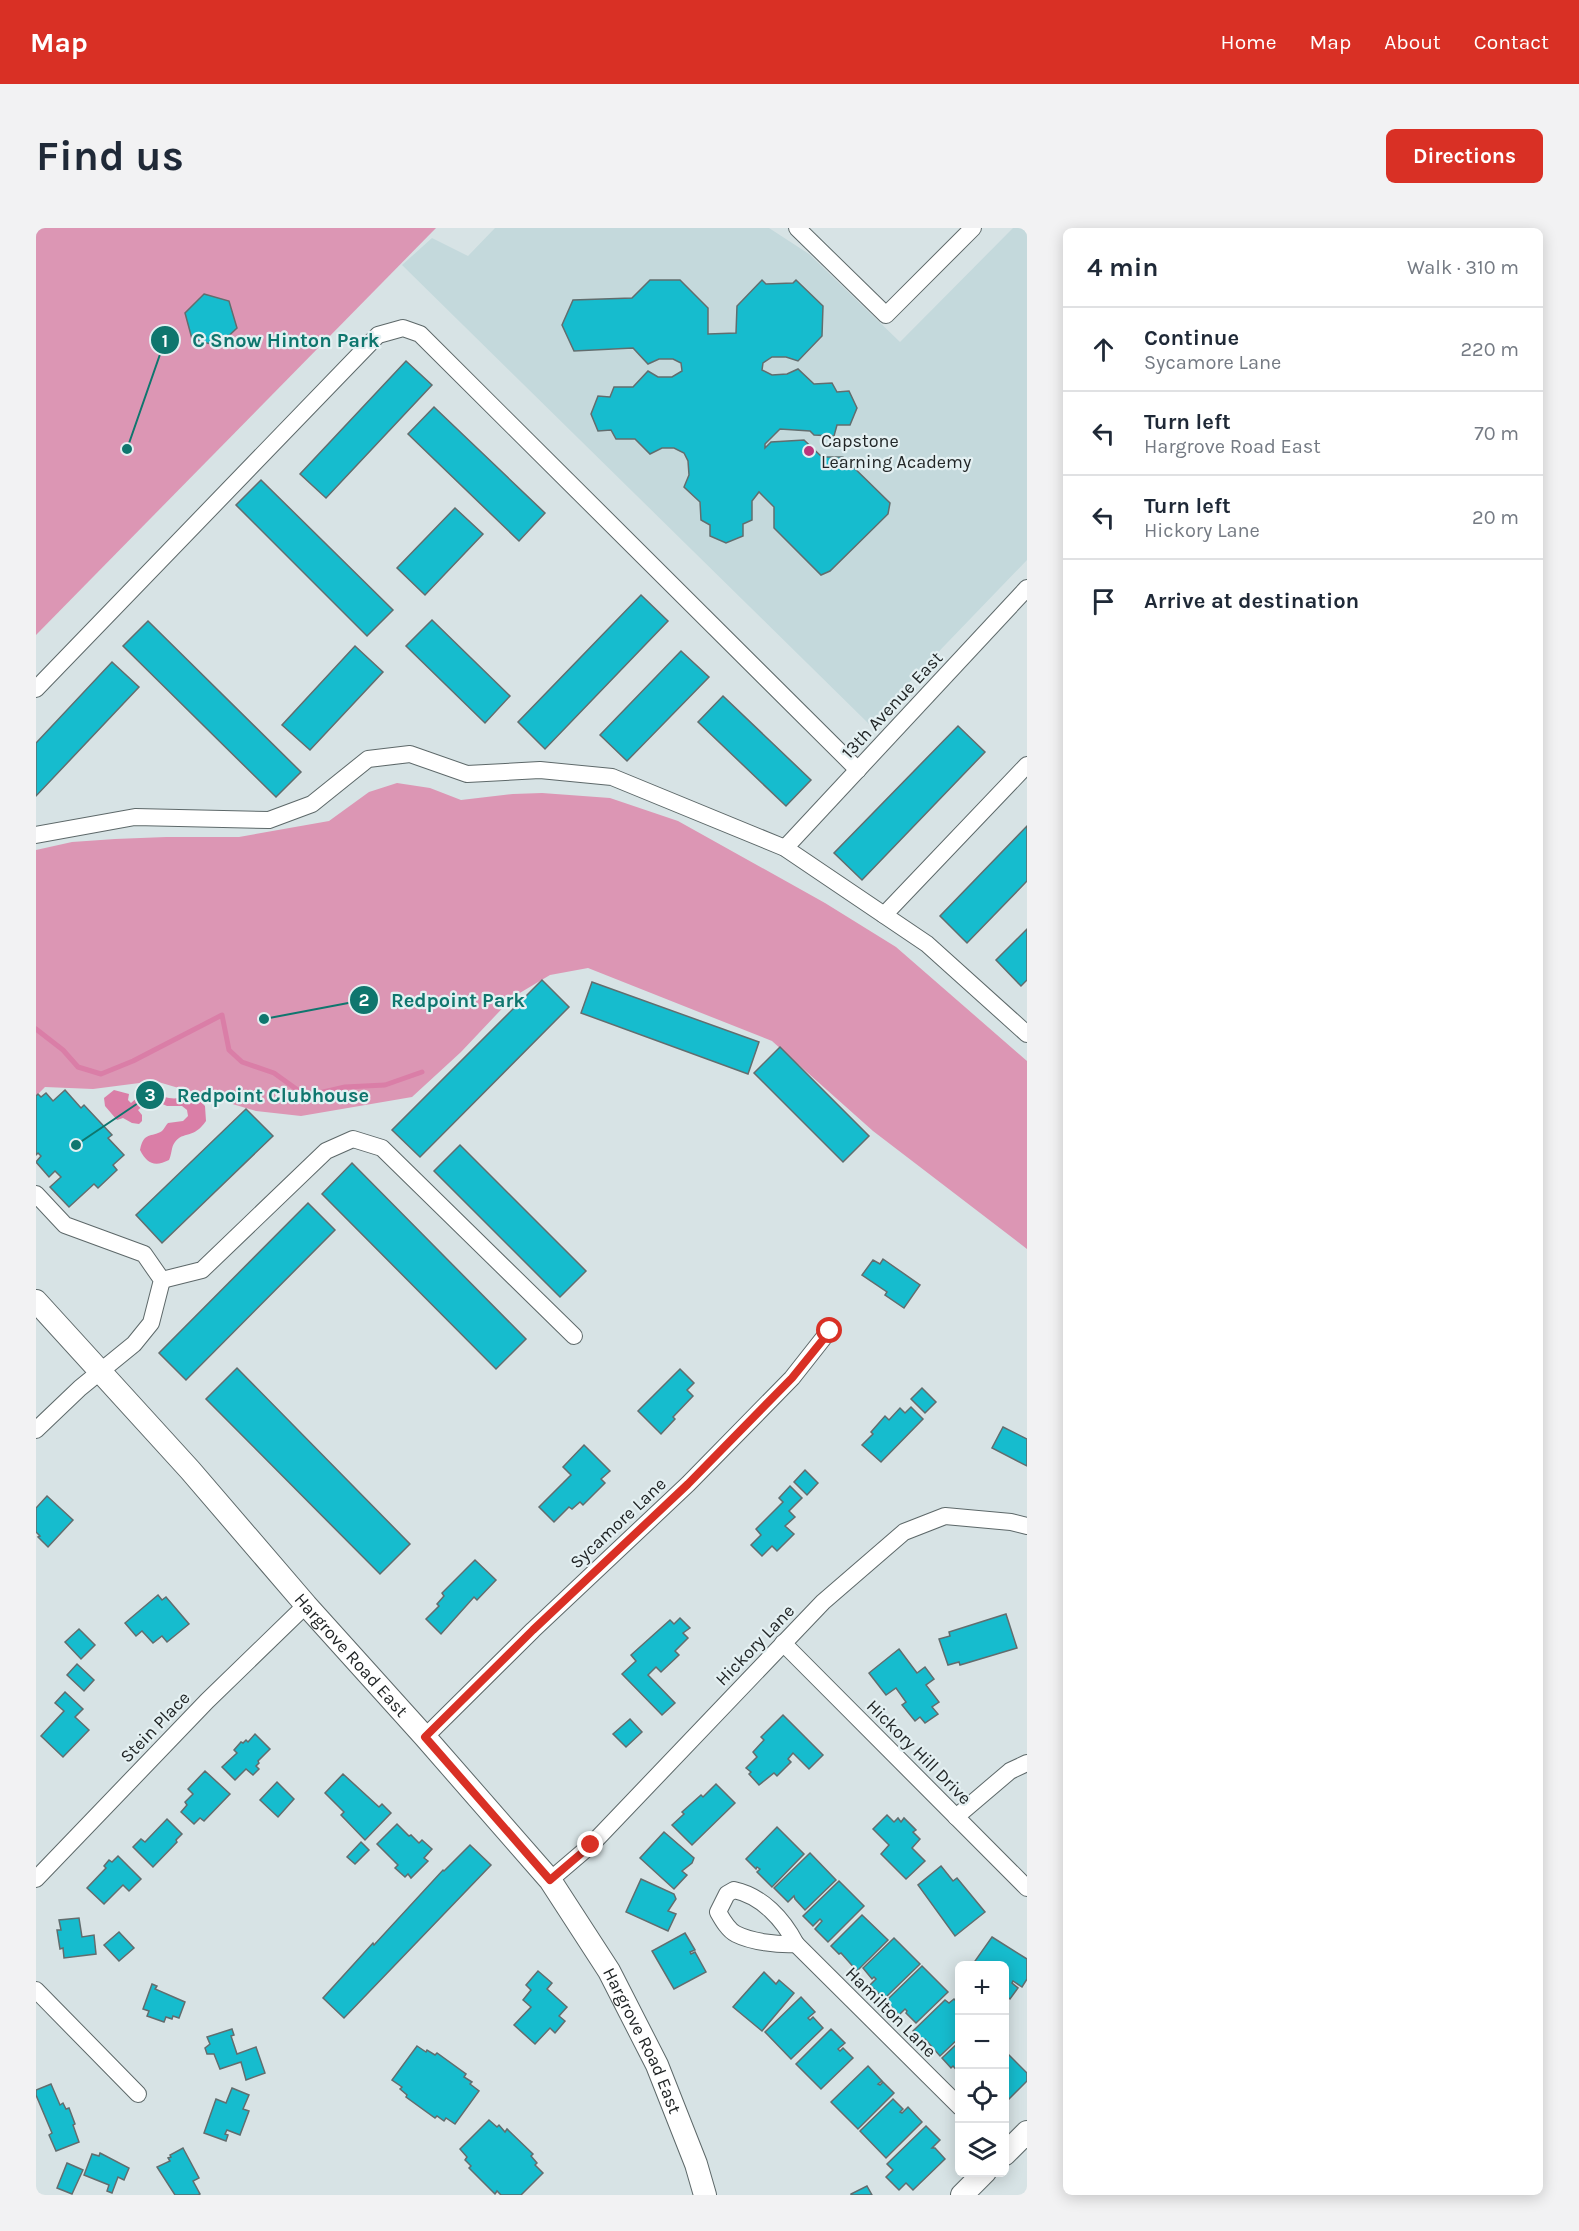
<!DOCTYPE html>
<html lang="en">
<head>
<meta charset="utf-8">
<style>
  :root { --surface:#fff; --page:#f2f2f3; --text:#1f2937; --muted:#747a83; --line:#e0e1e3; --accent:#d93025 }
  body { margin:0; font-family:Karla,sans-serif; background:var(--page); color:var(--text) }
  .controls { position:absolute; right:18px; bottom:18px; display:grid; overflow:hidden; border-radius:9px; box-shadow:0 3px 15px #0003 }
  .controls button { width:54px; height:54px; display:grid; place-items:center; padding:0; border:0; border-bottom:2px solid var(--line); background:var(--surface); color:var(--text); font:30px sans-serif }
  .stop { position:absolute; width:18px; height:18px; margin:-14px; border:4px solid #d93025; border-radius:50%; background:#fff }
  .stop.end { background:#d93025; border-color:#fff; box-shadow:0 2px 6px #0008 }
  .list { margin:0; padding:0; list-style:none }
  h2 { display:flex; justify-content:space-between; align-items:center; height:78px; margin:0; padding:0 24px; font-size:26px }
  h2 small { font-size:20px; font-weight:400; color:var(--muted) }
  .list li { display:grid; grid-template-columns:39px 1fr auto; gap:18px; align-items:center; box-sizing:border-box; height:84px; padding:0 24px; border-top:2px solid var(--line) }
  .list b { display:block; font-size:22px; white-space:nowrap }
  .list p { margin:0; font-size:20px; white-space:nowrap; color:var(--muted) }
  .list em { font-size:20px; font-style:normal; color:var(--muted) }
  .icon { flex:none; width:33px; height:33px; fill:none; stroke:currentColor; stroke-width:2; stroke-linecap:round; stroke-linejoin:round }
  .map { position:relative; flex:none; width:991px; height:1967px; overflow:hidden; border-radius:9px }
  header { display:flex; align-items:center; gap:36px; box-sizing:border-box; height:84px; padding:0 30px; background:var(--accent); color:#fff }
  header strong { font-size:28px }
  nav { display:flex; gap:33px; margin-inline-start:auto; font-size:21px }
  .intro { display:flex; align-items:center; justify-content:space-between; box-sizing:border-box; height:144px; padding:0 36px }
  h1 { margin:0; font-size:42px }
  .button { padding:15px 27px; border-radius:9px; background:var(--accent); color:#fff; font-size:21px; font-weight:700 }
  main { display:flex; gap:36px; padding:0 36px }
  aside { flex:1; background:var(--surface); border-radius:9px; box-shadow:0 3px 15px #0003 }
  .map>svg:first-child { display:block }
  .built { fill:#c4d9dc }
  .green { fill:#dc96b4 }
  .water { fill:#da7ea7 }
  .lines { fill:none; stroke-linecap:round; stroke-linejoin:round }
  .stream { stroke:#da7ea7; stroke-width:5 }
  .building { fill:#16bcce; stroke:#626d6e; stroke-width:1.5 }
  .street-casing { stroke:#5d6869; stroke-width:18 }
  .secondary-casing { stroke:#5d6869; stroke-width:24 }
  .street { stroke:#fff; stroke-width:16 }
  .secondary { stroke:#fff; stroke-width:22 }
  .route { stroke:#d93025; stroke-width:8 }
  .poi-dot { fill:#ba367b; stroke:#e4f0f2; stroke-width:2 }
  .labels { text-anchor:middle; stroke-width:4.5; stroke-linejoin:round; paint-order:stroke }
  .poi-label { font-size:18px; fill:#222627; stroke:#e4f0f2; text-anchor:start }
  .street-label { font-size:18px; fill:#222627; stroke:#e4f0f2 }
  .leader { fill:none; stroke:#0f766e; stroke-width:2 }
  .callout-dot { fill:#0f766e; stroke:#e4f0f2; stroke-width:2 }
  .mark-label { font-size:18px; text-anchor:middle; font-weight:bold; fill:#fff }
  .callout-label { font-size:20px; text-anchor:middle; font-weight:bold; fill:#0f766e; stroke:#e4f0f2; stroke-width:4.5; stroke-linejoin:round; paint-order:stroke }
</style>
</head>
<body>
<header>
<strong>Map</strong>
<nav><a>Home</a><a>Map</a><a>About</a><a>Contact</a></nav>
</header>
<div class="intro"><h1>Find us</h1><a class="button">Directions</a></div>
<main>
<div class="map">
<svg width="991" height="1967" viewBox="0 0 991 1967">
  <rect width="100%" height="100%" fill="#d7e3e5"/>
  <polygon class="built" points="459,0 733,0 773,26 864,114 977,0 991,0 991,332 833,496 366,37 396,10 432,28"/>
  <g class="green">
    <polygon points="0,0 400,0 0,407"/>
    <polygon points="361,555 394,560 425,572 477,566 506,565 574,570 642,593 789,675 860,719 991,833 991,1021 837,903 736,813 552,740 514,747 477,769 425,824 376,869 265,888 220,883 119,853 57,861 9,859 0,868 0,622 36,614 79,611 130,609 203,609 293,593 333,564"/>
  </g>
  <path class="water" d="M78 862 93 866 92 872 95 875 109 863C119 862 123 868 133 870 151 873 151 859 169 878L170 893C158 911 147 903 139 914 135 919 136 926 133 932 119 939 111 936 104 922 108 903 115 910 126 903 128 901 130 897 132 895L147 893 152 888 151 882 146 878H131L115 871 102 882 106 887V893L103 896 96 895 87 890 81 892 69 878 68 870Z"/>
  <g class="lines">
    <polyline class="stream" points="0,801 27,822 42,839 65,846 97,833 186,787 193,822 206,834 238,845 270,868 309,859 349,857 386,844"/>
  </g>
  <g class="building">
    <polygon points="614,52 644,52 672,80 672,106 700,105 701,78 726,52 730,56 757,55 760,52 787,78 786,108 762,133 750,129 736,129 727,135 726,142 736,147 751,146 762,141 778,156 796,155 801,164 813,163 821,180 814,197 801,197 798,208 778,207 774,203 744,201 729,216 729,220 735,214 768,212 786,229 807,229 854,275 852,286 794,343 785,347 738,300 738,279 723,264 716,273 716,292 707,296 707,308 690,315 674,308 674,297 665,292 664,274 648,259 653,247 652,233 648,225 638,220 626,220 614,226 599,211 580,211 575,202 562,203 555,186 562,168 574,169 578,159 597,159 612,143 622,149 636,149 646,143 645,135 637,131 623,131 612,136 597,120 538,123 526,97 537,72 596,70"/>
    <polygon points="168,66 193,73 201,100 182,118 156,111 149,85"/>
    <polygon points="370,133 396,157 290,270 264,246"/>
    <polygon points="398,179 509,285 483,313 372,206"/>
    <polygon points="225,252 357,382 331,408 200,277"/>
    <polygon points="419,280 447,306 389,367 361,340"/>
    <polygon points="605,367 632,393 509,521 482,494"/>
    <polygon points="396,392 474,468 449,495 370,418"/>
    <polygon points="112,393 265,544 240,569 87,418"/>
    <polygon points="319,418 347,444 274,522 246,497"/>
    <polygon points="645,423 673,449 591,533 564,507"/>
    <polygon points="76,434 103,459 0,568 0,515"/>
    <polygon points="687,468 775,552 750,578 662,494"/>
    <polygon points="922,498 949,524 826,652 798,625"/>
    <polygon points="991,598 991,653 931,715 904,688"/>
    <polygon points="991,701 991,752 985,758 960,732"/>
    <polygon points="506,752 533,779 384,929 356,902"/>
    <polygon points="556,754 723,814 712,846 545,785"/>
    <polygon points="744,819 833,908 807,934 718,845"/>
    <polygon points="29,862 45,880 48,877 76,907 72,910 88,927 77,937 81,942 62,960 58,956 33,979 14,959 25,949 19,943 13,949 0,934 5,928 2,925 0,927 0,868 2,866 5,869 10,865 17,873"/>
    <polygon points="210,881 237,908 126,1015 100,987"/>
    <polygon points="424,917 550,1043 524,1069 398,943"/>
    <polygon points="316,935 490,1111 460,1141 286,966"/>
    <polygon points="272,975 299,1002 150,1152 123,1125"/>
    <polygon points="847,1031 884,1057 868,1080 849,1067 851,1064 826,1047 837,1032 844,1036"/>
    <polygon points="201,1140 374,1316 344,1346 170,1171"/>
    <polygon points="644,1141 658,1155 651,1162 657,1168 637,1189 639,1191 625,1206 602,1183"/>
    <polygon points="886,1160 900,1174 889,1185 875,1171"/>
    <polygon points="875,1179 887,1191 845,1234 826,1217 837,1206 835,1204 849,1188 853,1192 864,1180 869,1185"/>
    <polygon points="967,1199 991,1211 991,1238 956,1220"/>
    <polygon points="548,1217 574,1243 565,1251 569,1255 547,1277 544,1274 536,1281 533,1279 518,1294 503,1279 535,1247 527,1239"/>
    <polygon points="769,1242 782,1255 771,1267 758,1254"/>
    <polygon points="754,1258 766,1270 753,1283 759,1289 749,1298 758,1306 741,1323 736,1318 726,1328 715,1317 725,1307 720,1301 747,1274 743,1270"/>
    <polygon points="11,1268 37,1292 12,1319 2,1309 4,1308 0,1304 0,1280"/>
    <polygon points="439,1332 460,1352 441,1372 438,1369 405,1406 390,1391 403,1378 401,1376 408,1368 406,1365"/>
    <polygon points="122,1367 126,1372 130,1369 153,1396 131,1414 126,1408 117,1415 106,1403 100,1408 89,1395"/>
    <polygon points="970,1386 981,1420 924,1437 923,1434 912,1437 903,1411 914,1408 913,1404"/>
    <polygon points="644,1390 654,1400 647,1405 652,1410 639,1423 643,1427 625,1444 620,1439 612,1447 639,1475 626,1487 586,1446 600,1433 595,1427 634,1392 638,1396"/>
    <polygon points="43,1401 59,1417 45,1431 29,1414"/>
    <polygon points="863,1421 881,1445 889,1439 898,1451 890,1457 903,1474 896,1479 902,1486 889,1495 884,1489 879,1493 866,1477 870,1474 860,1460 850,1467 833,1445"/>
    <polygon points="41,1436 58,1452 48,1463 31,1447"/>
    <polygon points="29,1464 47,1481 39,1489 53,1502 27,1529 5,1508 28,1483 19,1475"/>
    <polygon points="747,1487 787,1527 773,1541 757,1525 752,1531 755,1534 741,1548 738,1545 723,1557 713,1546 715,1544 710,1540 721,1529 717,1524 728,1512 725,1509"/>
    <polygon points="594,1491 606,1504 590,1519 577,1506"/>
    <polygon points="219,1506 234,1521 222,1533 223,1535 220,1538 223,1541 217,1547 210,1541 199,1552 186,1539 201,1525 198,1522 205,1514 207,1515 210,1512 212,1514"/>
    <polygon points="169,1543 194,1566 168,1593 164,1590 158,1596 145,1584 151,1577 149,1574 157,1566 152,1561"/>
    <polygon points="307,1546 343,1579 346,1576 355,1585 329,1612 305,1587 308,1584 289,1565"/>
    <polygon points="241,1554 258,1571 242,1589 224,1572"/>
    <polygon points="680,1556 699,1575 656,1617 636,1597 648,1586 646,1584 665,1567 667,1569"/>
    <polygon points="851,1587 858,1594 862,1590 865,1594 868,1590 880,1602 877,1604 884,1611 876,1620 889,1633 870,1651 845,1626 853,1617 837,1601"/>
    <polygon points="131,1591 146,1606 140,1612 141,1614 117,1639 97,1619 105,1611 109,1614"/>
    <polygon points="361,1596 373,1608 375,1607 383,1615 386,1612 396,1621 388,1630 392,1633 375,1650 372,1646 369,1649 359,1640 362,1637 341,1616"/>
    <polygon points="741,1599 768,1626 736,1659 721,1644 724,1641 721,1639 720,1641 710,1631"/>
    <polygon points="628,1604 658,1630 656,1635 646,1643 651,1647 638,1661 604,1630"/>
    <polygon points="325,1614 333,1622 319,1636 311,1629"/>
    <polygon points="434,1617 455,1637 308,1790 287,1770 337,1715 338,1717 407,1642 408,1643"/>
    <polygon points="774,1625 800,1652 769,1682 759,1671 758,1668 752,1674 738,1660"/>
    <polygon points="82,1628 105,1651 93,1663 87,1657 68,1676 51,1660 70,1640 68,1638 73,1632 76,1634"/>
    <polygon points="905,1638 917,1653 921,1650 949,1684 919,1708 882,1657"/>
    <polygon points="605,1651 638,1666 640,1671 632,1683 640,1686 632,1703 590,1684"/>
    <polygon points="803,1653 828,1678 792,1714 779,1701 786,1693 784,1691 777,1698 767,1688"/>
    <polygon points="826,1687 852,1712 821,1743 805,1725 803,1726 795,1718"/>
    <polygon points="43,1690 46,1709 58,1707 60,1726 28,1730 27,1720 24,1721 21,1702 25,1702 23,1692"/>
    <polygon points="83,1704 98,1720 83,1733 68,1717"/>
    <polygon points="649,1705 659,1722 654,1724 655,1726 659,1724 670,1744 638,1761 616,1723"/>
    <polygon points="956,1709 991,1731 991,1751 986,1759 977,1753 976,1755 982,1760 974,1771 969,1767 969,1738 945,1738 939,1733"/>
    <polygon points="858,1710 884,1736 848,1771 834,1757 840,1751 838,1749 836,1751 827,1740"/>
    <polygon points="886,1738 912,1764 880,1795 870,1785 871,1783 869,1781 863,1787 850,1773"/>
    <polygon points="502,1743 516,1755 511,1761 531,1779 523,1788 529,1793 519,1805 514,1800 499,1816 478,1797 495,1779 487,1772 495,1762 490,1757"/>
    <polygon points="728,1744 740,1756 743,1752 758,1765 726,1803 697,1779"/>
    <polygon points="116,1756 121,1758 119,1761 149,1774 143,1790 137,1788 136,1791 130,1789 128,1794 111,1788 113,1783 107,1781"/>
    <polygon points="765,1769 779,1784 772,1790 774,1792 777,1789 787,1800 755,1831 729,1804"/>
    <polygon points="918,1771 924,1777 924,1809 904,1828 889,1811 887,1813 877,1803 909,1772 913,1775"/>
    <polygon points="196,1801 198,1807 195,1808 201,1826 220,1819 229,1845 210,1852 205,1834 184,1841 178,1826 171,1826 169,1820 174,1816 171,1809"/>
    <polygon points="795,1801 809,1815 802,1821 804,1823 807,1820 817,1830 785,1861 760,1836"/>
    <polygon points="924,1813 924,1846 917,1838 915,1840 906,1830"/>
    <polygon points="381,1818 390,1824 391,1822 399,1827 401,1825 430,1846 428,1849 436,1854 434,1856 443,1863 419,1896 410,1890 408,1893 401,1888 399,1890 370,1869 371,1867 364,1861 366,1859 356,1852"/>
    <polygon points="969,1823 991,1845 991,1853 969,1875"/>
    <polygon points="832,1838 846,1853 842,1856 844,1857 847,1854 858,1865 822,1901 795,1874"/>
    <polygon points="15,1856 24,1877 27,1875 30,1881 33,1880 39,1896 37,1897 43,1914 20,1923 13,1907 16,1905 0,1867 0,1862"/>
    <polygon points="196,1860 213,1867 207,1881 213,1883 204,1907 191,1902 189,1906 192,1907 190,1913 168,1905 180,1871 190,1875"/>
    <polygon points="857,1871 867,1881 864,1884 866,1885 872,1879 886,1894 850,1930 824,1903"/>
    <polygon points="453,1892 461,1899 463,1897 469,1904 471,1901 497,1926 495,1928 501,1935 499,1937 507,1945 485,1967 465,1967 461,1963 459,1966 433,1940 435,1938 429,1932 431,1929 424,1921"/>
    <polygon points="890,1898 904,1912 896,1920 899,1920 909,1931 877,1962 870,1955 863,1962 850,1949 857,1942 851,1936"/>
    <polygon points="147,1920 163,1950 157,1953 164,1966 162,1967 139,1967 121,1939 134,1933 132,1930 135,1929 134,1927"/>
    <polygon points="64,1925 93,1940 88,1952 82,1949 76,1965 71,1963 73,1957 48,1947 56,1926 63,1928"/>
    <polygon points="31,1935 47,1942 36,1966 21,1960"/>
    <polygon points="831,1958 836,1967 815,1967 815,1966"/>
  </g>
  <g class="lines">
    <defs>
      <g id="street">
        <polyline points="761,0 850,87 937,0"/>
        <polyline points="0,461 342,107 367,100 384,106 822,542"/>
        <polyline points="0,607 99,589 233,592 276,576 332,531 374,526 431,546 504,542 576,549 749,620 891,716 991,806"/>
        <polyline points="749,620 991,360"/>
        <polyline points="848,687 991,537"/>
        <polyline points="0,966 29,997 108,1026 126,1052 115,1095 98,1116 44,1160 0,1202"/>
        <polyline points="126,1052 166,1042 290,923 317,911 346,920 538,1108"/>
        <polyline points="747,1415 991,1660"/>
        <polyline points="389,1509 497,1402 652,1256 756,1150 793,1103"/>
        <polyline points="920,1589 974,1543 991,1535"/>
        <polyline points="0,1651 171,1473 270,1377"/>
        <polyline points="514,1652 555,1617 787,1374 868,1304 909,1288 975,1294 991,1298"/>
        <path d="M698 1662C726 1668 747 1691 760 1716 742 1717 716 1714 700 1706 692 1702 686 1691 682 1684L691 1666Z"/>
        <polyline points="760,1716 924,1879"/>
        <polyline points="0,1762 102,1866"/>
      </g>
      <g id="secondary">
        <path id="s1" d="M0 1073 154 1242 270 1377 389 1509 514 1652 573 1743 621 1837 660 1936 669 1967"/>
        <polyline points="969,1926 991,1904"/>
        <polyline points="926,1967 949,1944"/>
      </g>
    </defs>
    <use href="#street" class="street-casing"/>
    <use href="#secondary" class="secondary-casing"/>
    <use href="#street" class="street"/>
    <use href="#secondary" class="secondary"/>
  </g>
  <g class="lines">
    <polyline class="route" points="555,1617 514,1652 389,1509 497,1402 652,1256 756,1150 794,1103"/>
  </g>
  <circle class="poi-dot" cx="773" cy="223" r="6"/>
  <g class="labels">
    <g class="poi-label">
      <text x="785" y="219">Capstone<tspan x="785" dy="21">Learning Academy</tspan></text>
    </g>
    <g class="street-label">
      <text transform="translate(856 477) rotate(-47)" y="6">13th Avenue East</text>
      <text transform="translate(582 1295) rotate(-43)" y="6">Sycamore Lane</text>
      <text transform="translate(719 1417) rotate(-46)" y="6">Hickory Lane</text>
      <text dy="6" stroke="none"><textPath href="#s1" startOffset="474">Hargrove Road East</textPath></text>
      <text transform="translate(119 1499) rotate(-46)" y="6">Stein Place</text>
      <text transform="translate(883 1524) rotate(45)" y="6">Hickory Hill Drive</text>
      <text transform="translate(855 1784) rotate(45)" y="6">Hamilton Lane</text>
      <text dy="6" stroke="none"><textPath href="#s1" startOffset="960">Hargrove Road East</textPath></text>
    </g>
  </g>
  <path class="leader" d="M91 221L129 112M228 791L328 772M40 917L114 867"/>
  <g class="callout-dot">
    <circle cx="91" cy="221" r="6"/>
    <circle cx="228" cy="791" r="6"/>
    <circle cx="40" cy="917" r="6"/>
    <circle cx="129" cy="112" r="15"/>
    <circle cx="328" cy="772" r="15"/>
    <circle cx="114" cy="867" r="15"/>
  </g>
  <g class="mark-label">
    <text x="129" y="119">1</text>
    <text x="328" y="778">2</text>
    <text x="114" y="873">3</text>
  </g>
  <g class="callout-label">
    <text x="250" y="119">C Snow Hinton Park</text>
    <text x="422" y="779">Redpoint Park</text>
    <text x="237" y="874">Redpoint Clubhouse</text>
  </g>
</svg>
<div class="controls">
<button>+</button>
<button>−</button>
<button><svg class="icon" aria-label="locate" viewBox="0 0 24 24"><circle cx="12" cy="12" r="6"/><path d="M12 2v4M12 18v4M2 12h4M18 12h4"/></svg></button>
<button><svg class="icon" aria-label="layers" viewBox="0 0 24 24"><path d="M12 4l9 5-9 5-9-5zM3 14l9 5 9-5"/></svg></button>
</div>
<div class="stop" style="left:794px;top:1103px"></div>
<div class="stop end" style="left:555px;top:1617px"></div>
</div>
<aside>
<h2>4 min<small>Walk · 310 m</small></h2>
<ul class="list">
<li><svg class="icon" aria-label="ahead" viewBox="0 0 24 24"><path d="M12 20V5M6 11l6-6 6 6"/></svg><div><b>Continue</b><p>Sycamore Lane</p></div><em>220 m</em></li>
<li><svg class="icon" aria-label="left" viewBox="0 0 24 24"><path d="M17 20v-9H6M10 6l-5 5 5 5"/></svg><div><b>Turn left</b><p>Hargrove Road East</p></div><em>70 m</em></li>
<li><svg class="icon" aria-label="left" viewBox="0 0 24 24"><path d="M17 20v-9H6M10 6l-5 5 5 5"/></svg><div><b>Turn left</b><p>Hickory Lane</p></div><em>20 m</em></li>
<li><svg class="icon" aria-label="arrive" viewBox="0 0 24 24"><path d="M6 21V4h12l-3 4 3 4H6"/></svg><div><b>Arrive at destination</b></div></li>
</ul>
</aside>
</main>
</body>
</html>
